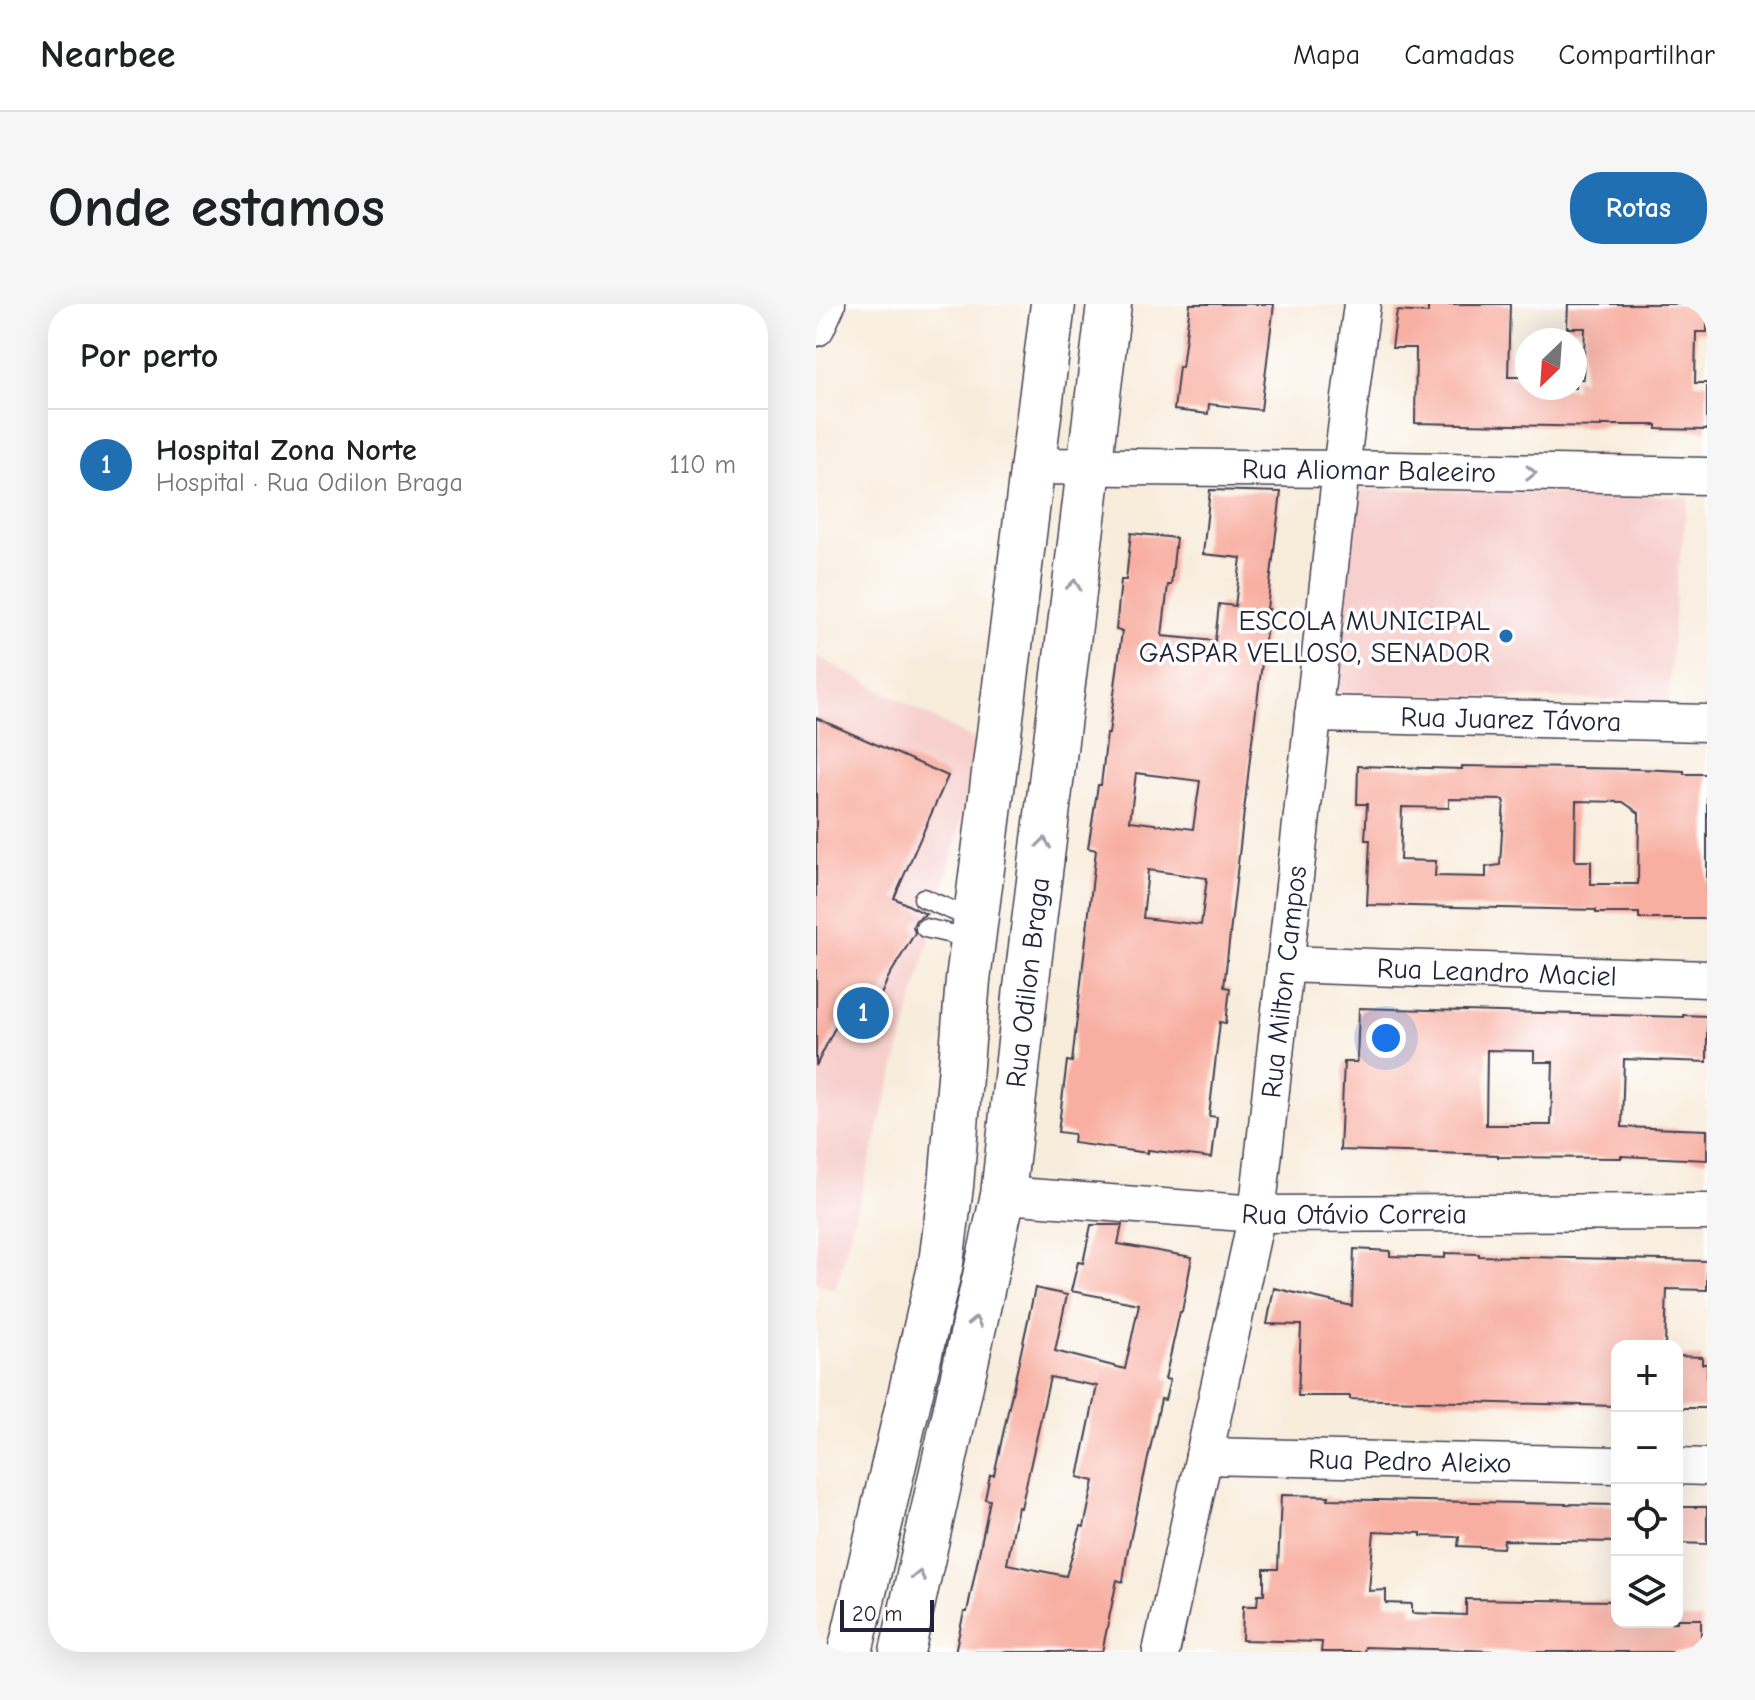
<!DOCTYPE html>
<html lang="pt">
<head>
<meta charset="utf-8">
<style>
  :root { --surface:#fff; --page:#f6f6f6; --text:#202124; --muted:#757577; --line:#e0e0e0; --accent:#1f6fb2 }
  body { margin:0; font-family:"Comic Neue",sans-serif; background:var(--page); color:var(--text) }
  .controls { position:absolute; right:24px; bottom:24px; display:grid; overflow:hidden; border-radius:16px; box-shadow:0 8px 32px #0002 }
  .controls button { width:72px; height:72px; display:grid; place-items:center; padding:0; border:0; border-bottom:2px solid var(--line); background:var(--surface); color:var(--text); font:40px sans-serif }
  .compass { position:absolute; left:699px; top:24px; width:72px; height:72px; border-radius:50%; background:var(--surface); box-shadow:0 8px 32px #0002; rotate:205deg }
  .scale { position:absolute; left:24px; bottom:20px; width:94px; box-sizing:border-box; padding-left:8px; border:4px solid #22223b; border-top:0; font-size:22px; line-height:28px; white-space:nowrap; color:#22223b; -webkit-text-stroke:6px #fff; paint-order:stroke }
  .you { position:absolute; left:570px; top:734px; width:28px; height:28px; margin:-20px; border:6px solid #fff; border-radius:50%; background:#1a73e8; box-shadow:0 0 0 12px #1a73e833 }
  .badge { display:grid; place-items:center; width:52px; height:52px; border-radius:50%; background:var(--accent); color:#fff; font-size:26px; font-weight:700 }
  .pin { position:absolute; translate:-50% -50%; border:4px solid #fff; box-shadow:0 2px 8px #0006 }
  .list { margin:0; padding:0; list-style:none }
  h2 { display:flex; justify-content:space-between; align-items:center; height:104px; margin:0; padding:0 32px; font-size:34px }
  h2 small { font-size:26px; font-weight:400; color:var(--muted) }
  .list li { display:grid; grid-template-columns:52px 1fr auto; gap:24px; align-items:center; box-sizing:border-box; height:112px; padding:0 32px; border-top:2px solid var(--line) }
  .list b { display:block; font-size:30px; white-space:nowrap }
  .list p { margin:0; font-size:26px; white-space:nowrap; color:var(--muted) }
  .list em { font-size:26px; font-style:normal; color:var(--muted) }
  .icon { flex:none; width:44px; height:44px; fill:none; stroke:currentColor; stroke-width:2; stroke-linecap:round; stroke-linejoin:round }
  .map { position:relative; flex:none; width:891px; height:1348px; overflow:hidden; border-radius:32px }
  header { display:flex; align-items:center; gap:48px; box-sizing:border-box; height:112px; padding:0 40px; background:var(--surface); border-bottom:2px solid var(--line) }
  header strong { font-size:38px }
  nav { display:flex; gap:44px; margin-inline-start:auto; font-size:28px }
  .intro { display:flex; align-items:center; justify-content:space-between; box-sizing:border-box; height:192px; padding:0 48px }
  h1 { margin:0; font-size:56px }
  .button { padding:20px 36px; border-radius:32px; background:var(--accent); color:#fff; font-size:28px; font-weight:700 }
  main { display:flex; gap:48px; padding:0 48px }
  aside { flex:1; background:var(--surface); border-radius:32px; box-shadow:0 8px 32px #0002 }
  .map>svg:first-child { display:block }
  .built { fill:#f7d0cd }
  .building { fill:#f8aea0; fill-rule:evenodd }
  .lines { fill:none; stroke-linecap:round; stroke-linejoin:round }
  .service-casing { stroke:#424053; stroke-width:21 }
  .minor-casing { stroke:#424053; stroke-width:39 }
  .tertiary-casing { stroke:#424053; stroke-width:47 }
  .service { stroke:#fff; stroke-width:18 }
  .minor { stroke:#fff; stroke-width:36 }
  .tertiary { stroke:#fff; stroke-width:44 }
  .oneway { stroke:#9c9ca7 }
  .poi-dot { fill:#1f6fb2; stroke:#fff; stroke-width:3 }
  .labels { text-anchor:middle; stroke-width:7; stroke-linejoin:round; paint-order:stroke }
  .street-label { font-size:28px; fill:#22223b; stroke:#fff }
  .poi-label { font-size:28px; fill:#22223b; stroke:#fff; text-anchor:end }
</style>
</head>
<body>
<header>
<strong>Nearbee</strong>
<nav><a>Mapa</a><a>Camadas</a><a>Compartilhar</a></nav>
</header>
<div class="intro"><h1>Onde estamos</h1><a class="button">Rotas</a></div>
<main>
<aside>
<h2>Por perto<small></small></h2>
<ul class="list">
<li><span class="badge">1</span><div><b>Hospital Zona Norte</b><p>Hospital · Rua Odilon Braga</p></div><em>110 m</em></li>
</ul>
</aside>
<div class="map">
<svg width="891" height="1348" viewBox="0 0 891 1348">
  <rect width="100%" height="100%" fill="#fff"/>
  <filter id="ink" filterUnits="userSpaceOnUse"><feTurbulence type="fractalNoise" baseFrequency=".0125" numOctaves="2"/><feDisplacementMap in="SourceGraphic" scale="16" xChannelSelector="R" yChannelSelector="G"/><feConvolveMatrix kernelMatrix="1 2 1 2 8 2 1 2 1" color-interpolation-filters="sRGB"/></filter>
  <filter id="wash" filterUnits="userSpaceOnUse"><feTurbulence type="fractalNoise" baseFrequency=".006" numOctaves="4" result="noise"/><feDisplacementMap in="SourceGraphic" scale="32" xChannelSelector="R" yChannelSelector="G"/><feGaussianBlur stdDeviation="1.8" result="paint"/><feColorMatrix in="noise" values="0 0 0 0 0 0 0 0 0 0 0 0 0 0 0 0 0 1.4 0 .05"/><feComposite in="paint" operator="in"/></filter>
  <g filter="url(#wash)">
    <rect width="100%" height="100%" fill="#f8ecdb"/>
    <g class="built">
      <polygon points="543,185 872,193 861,276 852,397 515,389"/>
      <polygon points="0,352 166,440 19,986 0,978"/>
    </g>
    <g id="blocks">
      <g class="building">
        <polygon points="374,0 458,0 445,106 393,100 392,110 358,106 363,62 366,63"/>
        <polygon points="612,0 694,0 692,73 711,73 711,84 759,84 759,75 767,75 769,24 751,24 752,0 891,0 891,28 880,28 879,79 891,79 891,126 841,125 841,121 785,121 785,123 599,119 600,44 576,44 581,7 612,9"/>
        <path d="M394 186 465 188 451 305H453L436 437 408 683 414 684 410 719 404 718 393 812 401 813 396 854 332 846V849L257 839 258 830 242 828 251 757 256 758 280 546 272 544 282 481H285L291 430H293L306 327 300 326 305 276H310L315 229 360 234 355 281H352L346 332 399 337 403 300 419 302 425 254 387 250ZM320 469 384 477 377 525 314 517ZM332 566 391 574 385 621 327 614Z"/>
        <polygon points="0,414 132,472 78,594 110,610 100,616 97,622 99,629 72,674 62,698 36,689 0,762"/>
        <path d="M542 462 646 465V462L824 465 868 467V470H891V615H823V609H780V606L551 601 554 536H549L551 500H541ZM633 495 688 496 684 561 670 563V573L619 572 620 557 584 556 586 503 633 504ZM760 497 807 498 823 509 822 580H775V557H759Z"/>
        <path d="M543 704 867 713V711L891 712V758L808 755 806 823 891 826V856L805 852V854L682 853V851L524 846 528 758H541ZM671 746 718 747V758H737L735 821H670Z"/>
        <path d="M275 921H306L302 940 376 953 366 1008H364L349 1075 354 1076 349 1096 345 1095 311 1250 307 1278 301 1276 286 1348H139L148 1308H151L174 1196 169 1195 174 1171H178L219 984 251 991 239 1047 309 1065 323 1000 255 987 262 958 267 959ZM234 1073 281 1082 262 1173 278 1177 268 1223 265 1222 250 1272 191 1260 202 1203 205 1204Z"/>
        <polygon points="538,945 574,947 574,952 629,954 629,949 663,950 663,952 891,957 891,986 851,985 849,1042 801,1042 801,1102 568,1096 534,1095 534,1092 482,1092 485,1021 451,1020 458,984 536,1002"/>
        <polygon points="861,1052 886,1053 886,1060 891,1060 891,1104 861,1104"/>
        <polygon points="465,1191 513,1192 512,1195 801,1201 801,1238 688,1236 687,1244 642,1242 643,1233 605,1232 605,1229 558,1227 553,1287 570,1286 570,1299 596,1300 596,1309 650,1311 650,1295 801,1297 801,1318 861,1318 861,1315 885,1315 885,1348 714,1348 549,1343 548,1348 505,1348 506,1338 426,1336 427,1302 441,1302 442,1290 448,1290 448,1265 462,1265"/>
        <polygon points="861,1203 891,1203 891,1240 861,1239"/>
      </g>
    </g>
  </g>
  <g filter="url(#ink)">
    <use href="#blocks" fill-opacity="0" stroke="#424053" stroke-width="2"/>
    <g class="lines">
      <defs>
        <g id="service">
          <polyline points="107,594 159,616"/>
          <polyline points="109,624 157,635"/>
        </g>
        <g id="minor">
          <polyline points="0,24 11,0"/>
          <path id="s1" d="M217 162 525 165 891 172"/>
          <path id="s2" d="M497 410 891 419"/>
          <path id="s3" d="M469 660 891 675"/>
          <path id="s4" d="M187 891 441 910 891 908"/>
          <path id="s5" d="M388 1152 801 1161"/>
          <polyline points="861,1162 891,1163"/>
          <path id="s6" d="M345 1348 441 910 525 165 546 0"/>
        </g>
        <g id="tertiary">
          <polyline points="34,1348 125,959 135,882 152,676 237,0"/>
          <path id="s7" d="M86 1348 187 891 210 684 293 0"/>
        </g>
      </defs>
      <use href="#service" class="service-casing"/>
      <use href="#minor" class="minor-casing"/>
      <use href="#tertiary" class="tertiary-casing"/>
      <use href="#service" class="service"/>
      <use href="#minor" class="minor"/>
      <use href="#tertiary" class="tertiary"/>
    </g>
    <defs><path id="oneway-chevron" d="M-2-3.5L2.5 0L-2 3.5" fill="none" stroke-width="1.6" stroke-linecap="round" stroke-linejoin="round" transform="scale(2)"/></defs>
    <g class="oneway">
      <use href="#oneway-chevron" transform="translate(715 169) rotate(1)"/>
      <use href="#oneway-chevron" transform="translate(258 281) rotate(-83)"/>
      <use href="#oneway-chevron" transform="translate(228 539) rotate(-83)"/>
      <use href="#oneway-chevron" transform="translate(159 1018) rotate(-78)"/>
      <use href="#oneway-chevron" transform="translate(103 1272) rotate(-78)"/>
    </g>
  </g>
  <circle class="poi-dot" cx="690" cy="332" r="8"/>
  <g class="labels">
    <g class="street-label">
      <text dy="10" stroke="none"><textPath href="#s1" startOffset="336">Rua Aliomar Baleeiro</textPath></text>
      <text dy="10" stroke="none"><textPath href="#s2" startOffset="198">Rua Juarez Távora</textPath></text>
      <text dy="10" stroke="none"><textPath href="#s3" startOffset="212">Rua Leandro Maciel</textPath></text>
      <text dy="10" stroke="none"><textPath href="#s7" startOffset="682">Rua Odilon Braga</textPath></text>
      <text dy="10" stroke="none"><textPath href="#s6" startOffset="682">Rua Milton Campos</textPath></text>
      <text dy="10" stroke="none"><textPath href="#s4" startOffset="352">Rua Otávio Correia</textPath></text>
      <text dy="10" stroke="none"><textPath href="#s5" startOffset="206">Rua Pedro Aleixo</textPath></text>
    </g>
    <g class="poi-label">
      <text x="674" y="326">ESCOLA MUNICIPAL<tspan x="674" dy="32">GASPAR VELLOSO, SENADOR</tspan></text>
    </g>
  </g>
</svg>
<div class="controls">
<button>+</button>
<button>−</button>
<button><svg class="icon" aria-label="locate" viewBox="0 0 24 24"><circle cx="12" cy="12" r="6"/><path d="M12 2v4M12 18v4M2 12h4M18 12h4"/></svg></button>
<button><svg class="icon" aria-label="layers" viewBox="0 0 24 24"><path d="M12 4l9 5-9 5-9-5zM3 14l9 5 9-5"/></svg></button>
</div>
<svg class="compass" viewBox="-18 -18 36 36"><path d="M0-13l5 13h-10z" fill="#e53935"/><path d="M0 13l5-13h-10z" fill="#757577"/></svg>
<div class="scale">20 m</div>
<div class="you"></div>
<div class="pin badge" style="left:47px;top:709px">1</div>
</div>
</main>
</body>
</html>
